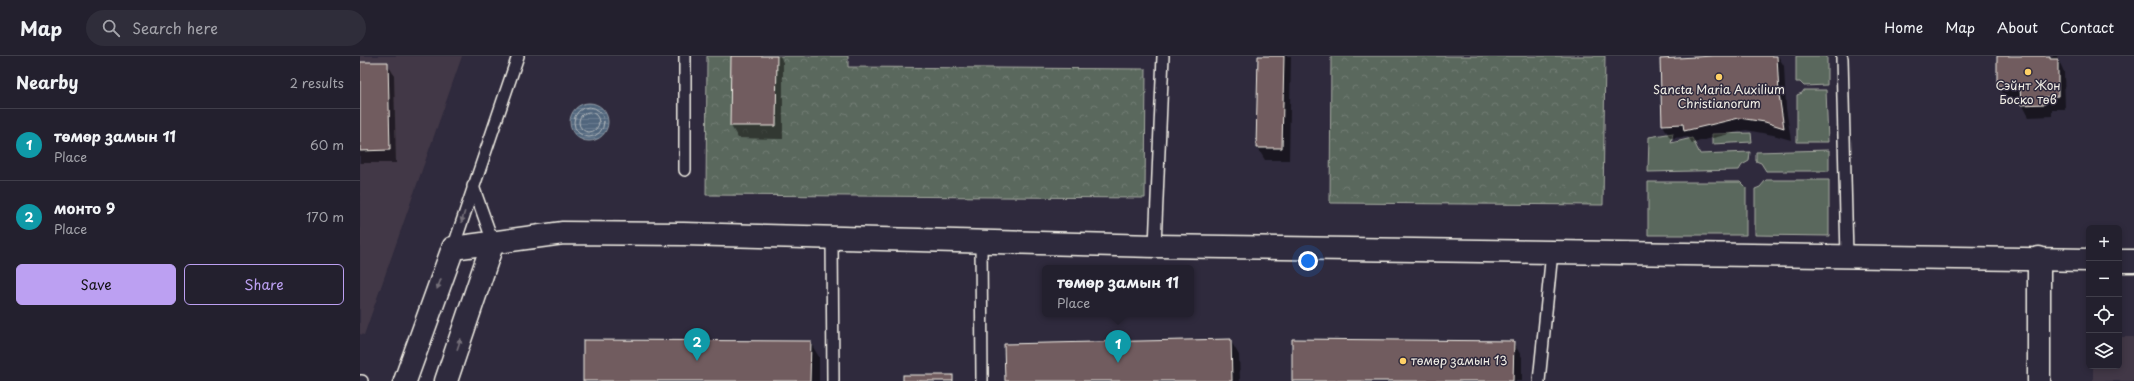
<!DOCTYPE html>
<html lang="en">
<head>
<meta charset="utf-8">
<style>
  :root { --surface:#23202e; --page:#2f2d3a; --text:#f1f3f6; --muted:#a3a3aa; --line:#403e4a; --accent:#bca0f2 }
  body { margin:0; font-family:"Playpen Sans",sans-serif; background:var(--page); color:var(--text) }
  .controls { position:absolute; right:12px; bottom:12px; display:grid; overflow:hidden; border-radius:6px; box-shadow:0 2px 6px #0003 }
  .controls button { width:36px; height:36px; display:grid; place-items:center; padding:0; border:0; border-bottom:1px solid var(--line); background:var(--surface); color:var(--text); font:20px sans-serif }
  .you { position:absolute; left:948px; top:205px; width:14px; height:14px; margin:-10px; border:3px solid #fff; border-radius:50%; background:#1a73e8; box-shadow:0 0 0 6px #1a73e833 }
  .badge { display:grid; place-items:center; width:26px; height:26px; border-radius:50%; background:var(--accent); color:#fff; font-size:13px; font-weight:700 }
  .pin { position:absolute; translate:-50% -33px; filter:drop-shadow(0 1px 2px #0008) }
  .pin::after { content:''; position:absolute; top:21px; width:14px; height:12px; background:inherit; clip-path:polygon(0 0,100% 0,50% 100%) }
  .popup { position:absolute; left:682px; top:209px; width:152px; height:52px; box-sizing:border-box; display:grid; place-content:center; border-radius:6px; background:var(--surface); filter:drop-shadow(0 1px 3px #0005); font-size:13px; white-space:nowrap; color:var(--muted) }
  .popup b { font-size:15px; color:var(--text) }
  .popup::after { content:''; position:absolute; left:50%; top:100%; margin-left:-8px; border:8px solid transparent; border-top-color:var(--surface) }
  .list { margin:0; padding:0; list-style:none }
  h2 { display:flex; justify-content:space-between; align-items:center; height:52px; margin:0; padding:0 16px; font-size:17px }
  h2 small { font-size:13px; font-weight:400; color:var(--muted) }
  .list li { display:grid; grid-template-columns:26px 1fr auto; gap:12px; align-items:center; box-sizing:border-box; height:72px; padding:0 16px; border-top:1px solid var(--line) }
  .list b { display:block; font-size:15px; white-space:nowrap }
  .list p { margin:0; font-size:13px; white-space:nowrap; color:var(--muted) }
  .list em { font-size:13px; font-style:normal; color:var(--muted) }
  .actions { display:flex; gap:8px; padding:12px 16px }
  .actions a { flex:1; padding:9px 0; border:1px solid var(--accent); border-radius:6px; text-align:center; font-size:14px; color:var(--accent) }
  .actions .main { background:var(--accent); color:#111 }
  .icon { flex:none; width:22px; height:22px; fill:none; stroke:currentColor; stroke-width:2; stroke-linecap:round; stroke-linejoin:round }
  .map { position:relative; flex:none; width:1774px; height:325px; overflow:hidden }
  header { display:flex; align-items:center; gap:24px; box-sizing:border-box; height:56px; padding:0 20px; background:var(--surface); border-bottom:1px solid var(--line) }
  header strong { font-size:19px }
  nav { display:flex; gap:22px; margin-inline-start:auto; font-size:14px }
  .search { width:280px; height:36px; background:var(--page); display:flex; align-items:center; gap:10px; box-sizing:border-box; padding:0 14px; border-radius:22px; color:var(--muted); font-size:15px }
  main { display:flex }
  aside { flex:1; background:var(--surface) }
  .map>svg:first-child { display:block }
  .built { fill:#433947 }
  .green { fill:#5a675d; stroke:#a7aca2 }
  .forest { fill:url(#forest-crowns); stroke:#a7aca2 }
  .water { fill:url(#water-rules); stroke:#929ea8 }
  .shadow { fill:#0007 }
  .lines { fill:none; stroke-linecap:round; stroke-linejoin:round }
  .shore { stroke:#b3b9bd; stroke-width:1 }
  .building { fill:#715b5f; stroke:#f4f1e8 }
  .service-casing { stroke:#f4f1e8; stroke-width:14 }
  .minor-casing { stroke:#f4f1e8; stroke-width:25 }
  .service { stroke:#2f2a3d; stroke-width:11 }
  .minor { stroke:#2f2a3d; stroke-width:22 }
  .oneway { fill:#747079 }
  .poi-dot { fill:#ffd166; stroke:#2f2a3d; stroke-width:1.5 }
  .labels { text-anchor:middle; stroke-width:3; stroke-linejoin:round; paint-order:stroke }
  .poi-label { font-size:12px; fill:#f4f1e8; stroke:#2f2a3d }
</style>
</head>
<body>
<header>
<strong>Map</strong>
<div class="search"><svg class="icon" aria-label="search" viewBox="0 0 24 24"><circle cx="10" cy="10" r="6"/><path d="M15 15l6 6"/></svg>Search here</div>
<nav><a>Home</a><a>Map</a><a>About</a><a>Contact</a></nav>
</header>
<main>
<aside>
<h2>Nearby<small>2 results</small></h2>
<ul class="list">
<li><span class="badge" style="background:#0f9aa8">1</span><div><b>төмөр замын 11</b><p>Place</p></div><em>60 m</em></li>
<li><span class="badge" style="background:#0f9aa8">2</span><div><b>монто 9</b><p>Place</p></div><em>170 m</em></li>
</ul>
<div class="actions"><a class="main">Save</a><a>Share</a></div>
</aside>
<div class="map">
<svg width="1774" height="325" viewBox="0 0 1774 325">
  <defs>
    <pattern id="forest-crowns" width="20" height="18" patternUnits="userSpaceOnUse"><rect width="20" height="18" fill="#5a675d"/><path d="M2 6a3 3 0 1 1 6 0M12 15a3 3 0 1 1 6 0" fill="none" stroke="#727d74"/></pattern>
    <pattern id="water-rules" width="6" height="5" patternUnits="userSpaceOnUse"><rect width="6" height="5" fill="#51667d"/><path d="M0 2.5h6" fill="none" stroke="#6b7c8f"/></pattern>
  </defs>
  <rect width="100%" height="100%" fill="#2f2a3d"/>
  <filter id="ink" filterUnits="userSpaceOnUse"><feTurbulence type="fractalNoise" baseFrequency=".025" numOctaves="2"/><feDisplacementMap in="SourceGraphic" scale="8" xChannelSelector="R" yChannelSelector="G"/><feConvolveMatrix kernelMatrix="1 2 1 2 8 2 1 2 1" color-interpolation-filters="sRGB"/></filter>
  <g filter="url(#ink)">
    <g class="built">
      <polygon points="0,0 102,0 4,279 0,278"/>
      <polygon points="1759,281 1774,281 1774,325 1733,325 1733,310 1759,310"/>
    </g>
    <g class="green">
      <polygon points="1436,0 1467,0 1467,29 1444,30 1440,26 1436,26"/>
      <polygon points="1444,34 1466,34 1468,86 1437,86 1437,39 1442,37"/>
      <polygon points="1313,77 1311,87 1332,82 1340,98 1390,96 1389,105 1382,109 1379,114 1288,116 1289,81"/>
      <polygon points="1391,77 1392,86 1352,88 1352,78"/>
      <polygon points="1469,94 1469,115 1406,115 1401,107 1396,105 1396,96"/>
      <polygon points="1406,124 1469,124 1469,180 1395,179 1395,133 1400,131"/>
      <polygon points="1288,126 1380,126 1386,132 1386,179 1288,179"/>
    </g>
    <g class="forest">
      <polygon points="347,0 488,0 488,11 786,13 785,142 346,139"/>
      <polygon points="971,0 1245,0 1243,149 970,147"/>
    </g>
    <circle class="water" cx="229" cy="66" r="19"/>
    <g class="shadow">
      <polygon points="372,0 420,0 423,6 423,83 378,82 371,70"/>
      <polygon points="899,0 931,0 929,104 905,104 897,91"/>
      <polygon points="1374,0 1418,0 1424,10 1426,52 1431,84 1413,79 1386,74 1332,87 1328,81 1310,82 1303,69 1301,4"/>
      <polygon points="1638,0 1697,0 1704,16 1705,53 1692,53 1692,60 1669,61 1662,48 1661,42 1646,42 1638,30"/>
      <polygon points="0,7 27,7 34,19 36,107 0,107"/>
      <polygon points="870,284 879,299 880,325 646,325"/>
      <polygon points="450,286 459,301 459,325 224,325"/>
      <polygon points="1153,286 1162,301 1162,325 933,325"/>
    </g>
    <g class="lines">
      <g class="shore">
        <circle cx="229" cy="66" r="15"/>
        <circle cx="229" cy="66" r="10"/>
      </g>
    </g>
    <g class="building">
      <polygon points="371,0 417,0 416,70 370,70"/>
      <polygon points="898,0 924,0 922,92 896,92"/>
      <polygon points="1354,0 1417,0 1419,39 1424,72 1405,66 1379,62 1324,75 1323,68 1302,69 1300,3"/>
      <polygon points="1637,0 1690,0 1690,3 1698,3 1698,40 1685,41 1685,48 1661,49 1660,30 1637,30"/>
      <polygon points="0,6 28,6 30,94 0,95"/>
      <polygon points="871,283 872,325 645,325 644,288"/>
      <polygon points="932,283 1154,285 1153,325 932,325"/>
      <polygon points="223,284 451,285 450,325 223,325"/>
      <rect x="543" y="319" width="50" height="6"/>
    </g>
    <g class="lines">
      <defs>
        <g id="service">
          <polyline points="1482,2 1487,200"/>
          <polyline points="325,114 325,0"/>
          <polyline points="113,130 133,186"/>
          <polyline points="472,182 473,325"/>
          <polyline points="621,186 622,325"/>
          <polyline points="795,190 803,0"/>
          <polyline points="93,192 158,0"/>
          <polyline points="0,325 2,325"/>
          <polyline points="1179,325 1192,196"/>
        </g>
        <g id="minor">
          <polyline points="1679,202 1679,325"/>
          <polyline points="1759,205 1774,205"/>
          <polyline points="45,325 93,192 203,177 324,178 795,190 1729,204"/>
          <polyline points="86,325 133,186"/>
        </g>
      </defs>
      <use href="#service" class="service-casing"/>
      <use href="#minor" class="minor-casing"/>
      <use href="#service" class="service"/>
      <use href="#minor" class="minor"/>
    </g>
    <defs><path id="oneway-solid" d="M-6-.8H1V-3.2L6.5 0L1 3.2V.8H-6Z"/></defs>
    <g class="oneway">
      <use href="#oneway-solid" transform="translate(103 161) rotate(108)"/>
      <use href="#oneway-solid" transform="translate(79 228) rotate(111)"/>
      <use href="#oneway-solid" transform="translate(99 288) rotate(-71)"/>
    </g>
  </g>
  <g class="poi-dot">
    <circle cx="1668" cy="16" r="4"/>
    <circle cx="1359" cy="21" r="4"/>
    <circle cx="1043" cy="305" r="4"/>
  </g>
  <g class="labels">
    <g class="poi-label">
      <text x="1668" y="34">Сэйнт Жон<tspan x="1668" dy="14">Боско төв</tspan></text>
      <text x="1359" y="38">Sancta Maria Auxilium<tspan x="1359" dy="14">Christianorum</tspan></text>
      <text x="1051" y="309" text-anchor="start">төмөр замын 13</text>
    </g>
  </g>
</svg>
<div class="controls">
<button>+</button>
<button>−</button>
<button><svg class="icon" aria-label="locate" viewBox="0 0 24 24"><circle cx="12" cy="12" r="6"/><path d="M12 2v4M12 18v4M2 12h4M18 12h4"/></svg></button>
<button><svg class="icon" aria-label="layers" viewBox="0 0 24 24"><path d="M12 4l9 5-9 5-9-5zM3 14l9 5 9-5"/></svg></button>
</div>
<div class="you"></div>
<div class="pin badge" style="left:758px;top:307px;background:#0f9aa8">1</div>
<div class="popup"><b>төмөр замын 11</b>Place</div>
<div class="pin badge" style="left:337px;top:305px;background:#0f9aa8">2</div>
</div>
</main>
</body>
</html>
